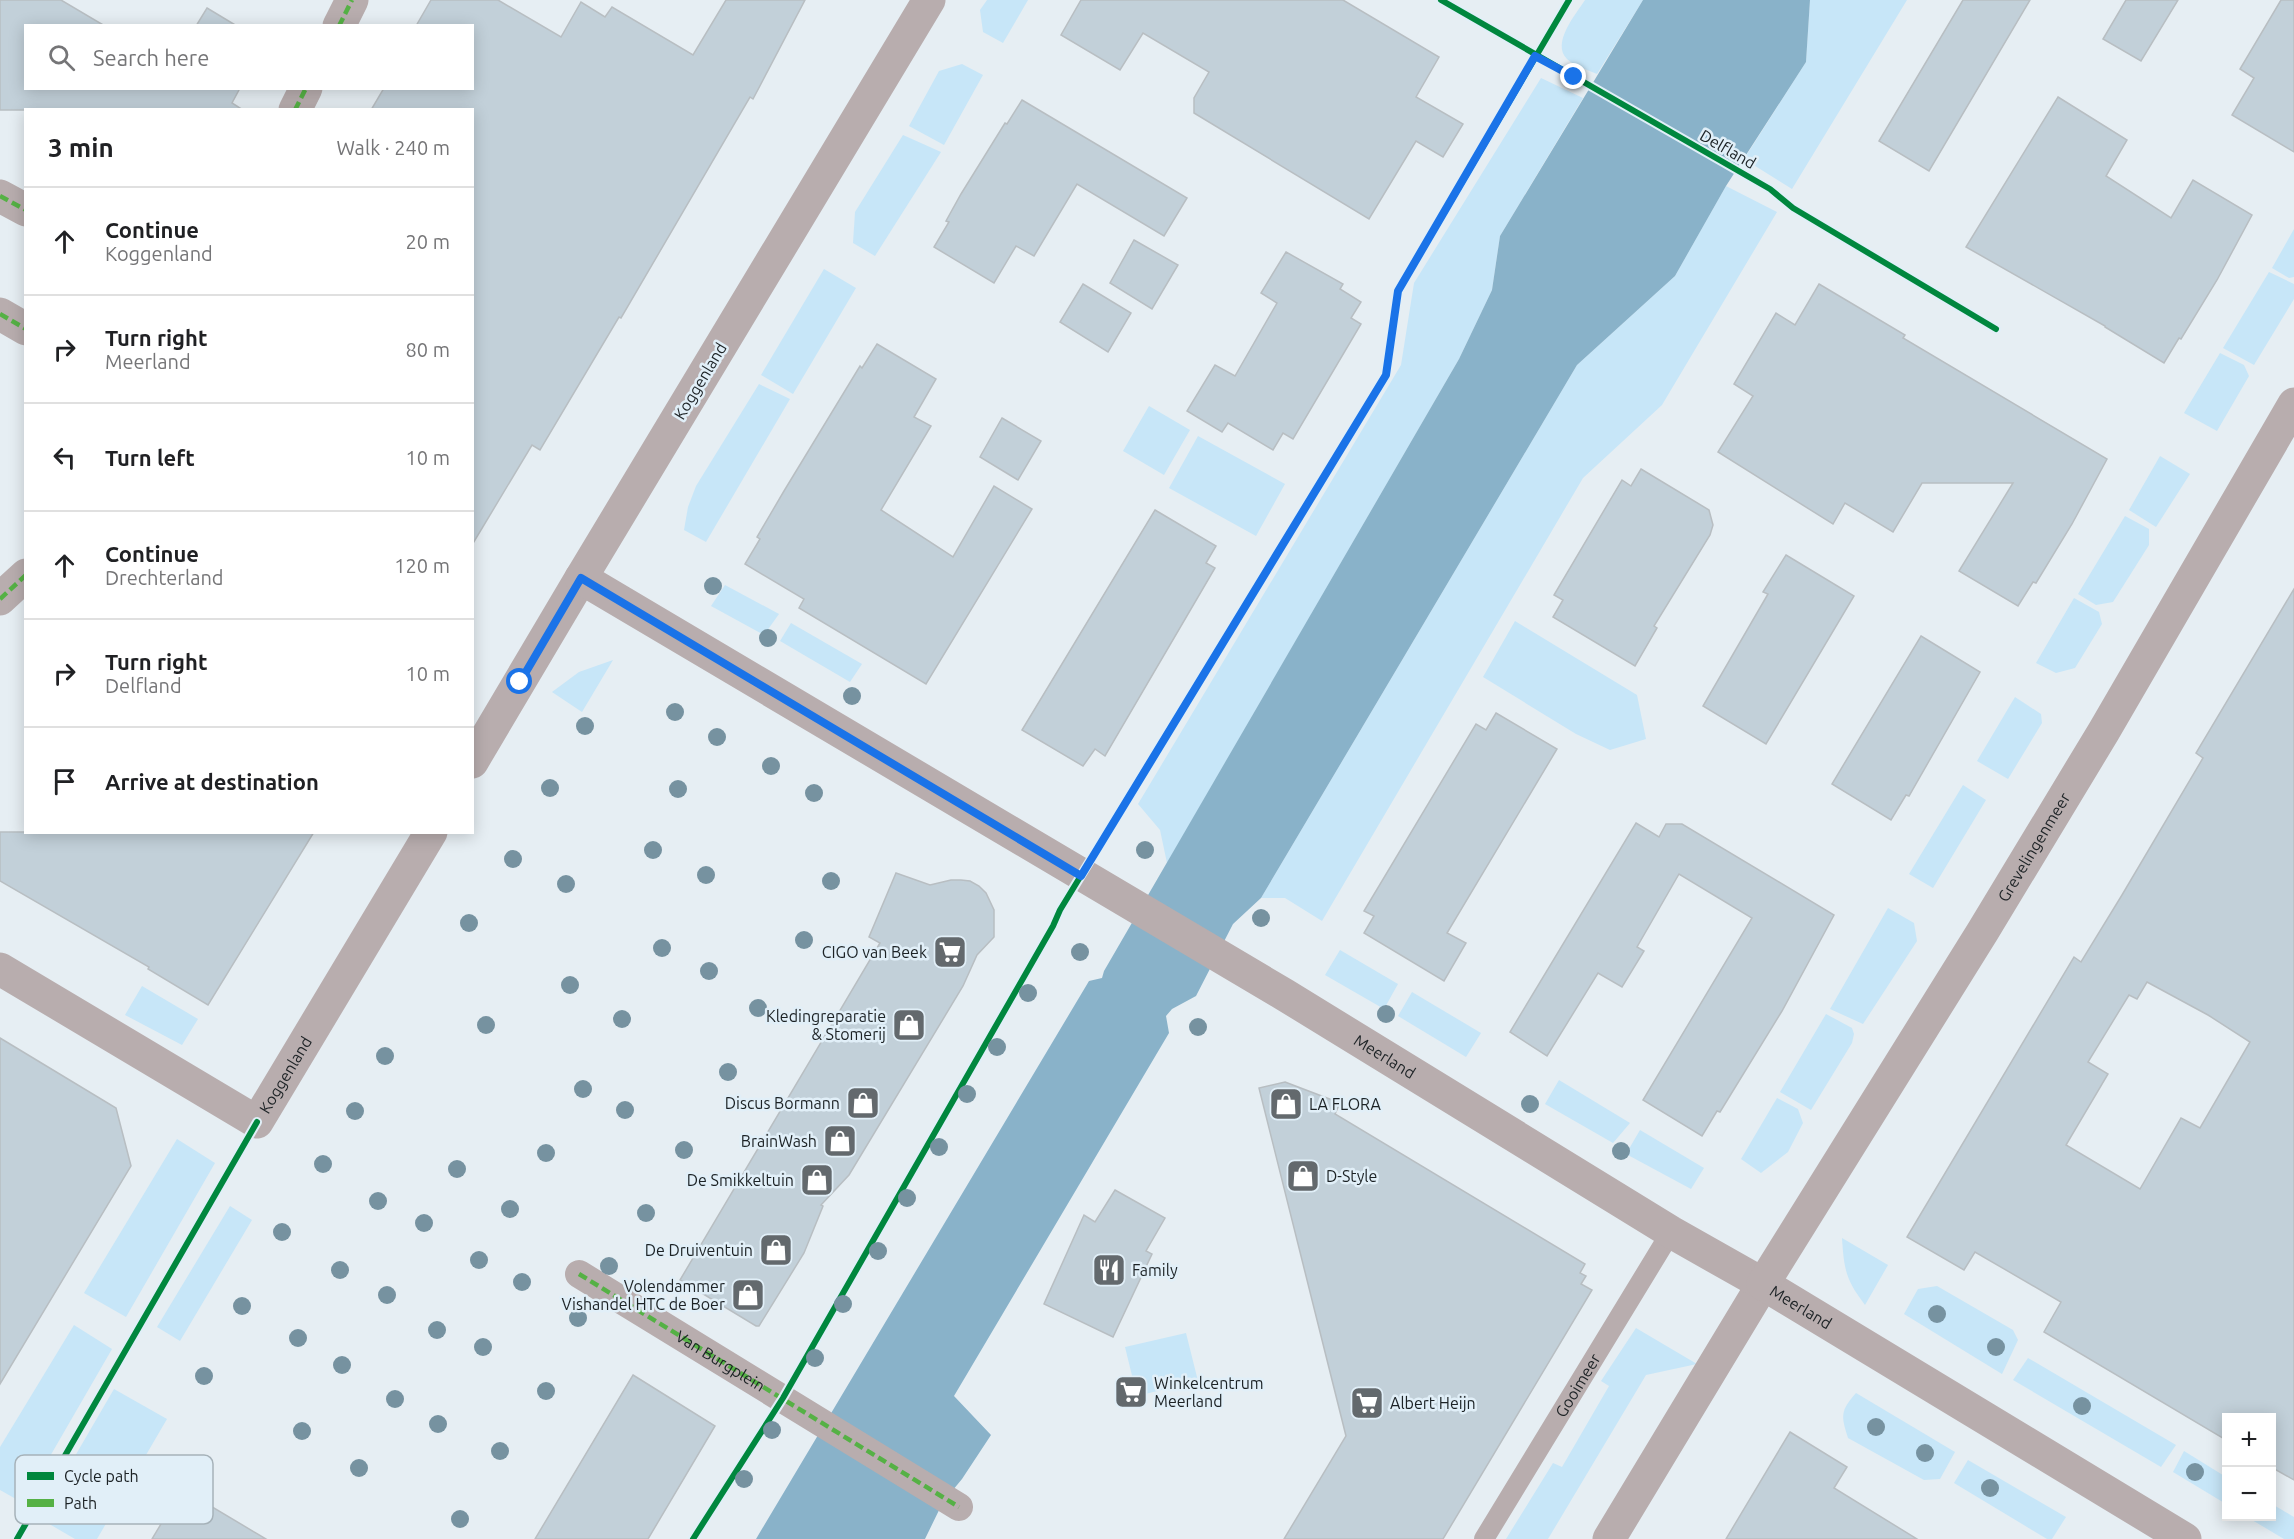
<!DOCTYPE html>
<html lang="en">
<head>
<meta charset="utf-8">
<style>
  :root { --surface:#fff; --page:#f6f6f6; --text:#202124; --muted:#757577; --line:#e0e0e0 }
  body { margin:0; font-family:Ubuntu,sans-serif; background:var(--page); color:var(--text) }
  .controls { position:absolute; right:18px; bottom:18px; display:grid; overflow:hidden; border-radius:0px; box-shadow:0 3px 15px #0003 }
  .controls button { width:54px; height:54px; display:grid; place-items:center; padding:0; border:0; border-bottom:2px solid var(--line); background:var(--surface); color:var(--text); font:30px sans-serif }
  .stop { position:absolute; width:18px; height:18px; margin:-14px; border:4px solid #1a73e8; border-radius:50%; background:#fff }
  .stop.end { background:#1a73e8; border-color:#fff; box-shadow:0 2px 6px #0008 }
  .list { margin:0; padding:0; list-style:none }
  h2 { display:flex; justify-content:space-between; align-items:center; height:78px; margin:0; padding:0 24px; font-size:26px }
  h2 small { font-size:20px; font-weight:400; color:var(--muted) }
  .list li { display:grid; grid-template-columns:39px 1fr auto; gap:18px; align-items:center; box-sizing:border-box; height:108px; padding:0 24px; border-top:2px solid var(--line) }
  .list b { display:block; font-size:22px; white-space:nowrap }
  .list p { margin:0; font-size:20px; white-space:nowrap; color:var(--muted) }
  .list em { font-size:20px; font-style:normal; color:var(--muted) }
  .icon { flex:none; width:33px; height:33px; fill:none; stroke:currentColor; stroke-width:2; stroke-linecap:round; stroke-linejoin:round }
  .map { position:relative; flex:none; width:2294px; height:1539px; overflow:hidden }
  .search { position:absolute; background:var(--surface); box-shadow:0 3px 15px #0003; left:24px; top:24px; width:450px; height:66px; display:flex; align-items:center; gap:15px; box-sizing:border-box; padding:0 21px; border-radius:0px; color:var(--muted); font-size:22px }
  .panel { position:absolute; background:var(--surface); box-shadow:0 3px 15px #0003; left:24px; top:108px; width:450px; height:726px; border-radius:0px }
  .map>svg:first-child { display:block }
  .green { fill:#c7e6f8 }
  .water { fill:#89b2c9 }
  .building { fill:#c2d0d9; stroke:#b8bec2; stroke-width:1.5; fill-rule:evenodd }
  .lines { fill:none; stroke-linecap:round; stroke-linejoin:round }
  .service { stroke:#b8adae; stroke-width:20 }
  .pedestrian { stroke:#b8adae; stroke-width:28 }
  .minor { stroke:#b8adae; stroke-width:33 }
  .tertiary { stroke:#b8adae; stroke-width:33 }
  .quiet { stroke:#55b145; stroke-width:4.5; stroke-dasharray:9 4.5; stroke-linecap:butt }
  .cycleway-casing { stroke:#e1eff8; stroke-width:10 }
  .cycleway { stroke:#00873e; stroke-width:6 }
  .tree { fill:#7692a0 }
  .route { stroke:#1a73e8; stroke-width:8 }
  .labels { text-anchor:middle; stroke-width:5; stroke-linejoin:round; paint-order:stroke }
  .street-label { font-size:16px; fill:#1c2225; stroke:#e1eff8 }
  .poi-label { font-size:16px; fill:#1c2225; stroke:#e1eff8; text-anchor:end }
  .key { fill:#e1eff8; stroke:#a6b2b9; stroke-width:1.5 }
  .key-label { font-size:16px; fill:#1c2225 }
</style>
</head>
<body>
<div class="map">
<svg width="2294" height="1539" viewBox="0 0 2294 1539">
  <rect width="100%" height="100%" fill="#e6eef3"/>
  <g class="green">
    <polygon points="987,0 1028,0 1003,43 983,32 980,10"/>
    <path d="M1585 0H1643L1597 74C1588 70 1574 66 1567 59 1551 43 1576 14 1585 0Z"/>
    <polygon points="1810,0 1907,0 1792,189 1744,159 1806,62"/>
    <polygon points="962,64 983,75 944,145 909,126 939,71"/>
    <polygon points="1541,78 1583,98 1500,236 1492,290 1459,359 1167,863 1160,830 1138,804 1401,365 1414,283"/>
    <polygon points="903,135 941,152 875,256 853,243 855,212"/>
    <polygon points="1726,186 1777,212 1662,405 1583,478 1322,921 1285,898 1261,898 1577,365 1675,276"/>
    <polygon points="2294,229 2294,277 2289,278 2272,268"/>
    <polygon points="824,269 856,288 793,394 761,375"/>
    <polygon points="2269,272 2294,284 2294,299 2254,365 2223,348"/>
    <polygon points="2220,353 2244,365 2249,376 2217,431 2184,413"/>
    <polygon points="759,384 790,399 706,542 684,530 688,507 696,486"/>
    <polygon points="1149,406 1190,430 1164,475 1123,451"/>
    <polygon points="1198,436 1285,484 1256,536 1169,488"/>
    <polygon points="2160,456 2190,474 2156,527 2129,510"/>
    <polygon points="2125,516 2149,529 2149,545 2113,602 2096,605 2078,594"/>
    <polygon points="725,585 779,614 764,635 711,606"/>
    <polygon points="2074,598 2099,612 2102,624 2075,668 2056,673 2036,663"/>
    <polygon points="1515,621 1637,695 1646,739 1610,750 1576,734 1483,677"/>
    <polygon points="791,623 862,664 850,682 780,641"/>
    <polygon points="613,660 582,712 552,692 579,672"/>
    <polygon points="2015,697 2041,714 2042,723 2008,779 1977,761"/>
    <polygon points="1963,785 1986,800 1933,888 1909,874"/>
    <polygon points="1888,908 1914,923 1917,941 1863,1024 1830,1009"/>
    <polygon points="1340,950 1398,984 1384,1009 1325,975"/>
    <polygon points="142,986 198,1019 182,1045 125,1015"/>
    <polygon points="1412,992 1481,1033 1466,1057 1398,1016"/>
    <polygon points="1826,1014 1852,1028 1854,1034 1852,1043 1811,1110 1780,1092"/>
    <polygon points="1559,1080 1630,1123 1613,1143 1545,1104"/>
    <polygon points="1777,1098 1798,1109 1803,1123 1788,1152 1761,1173 1741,1159"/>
    <polygon points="1640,1130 1704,1168 1691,1189 1626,1154"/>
    <polygon points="177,1139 215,1163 126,1317 84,1293"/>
    <polygon points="230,1206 252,1220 180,1341 157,1327"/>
    <path d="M1842 1238 1888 1265 1865 1305C1846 1280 1844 1270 1842 1238Z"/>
    <polygon points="1937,1286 2013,1330 2018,1340 2002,1374 1904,1314 1918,1289"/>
    <polygon points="74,1325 112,1349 23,1503 0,1490 0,1447"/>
    <polygon points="1636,1328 1697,1364 1646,1375 1548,1539 1506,1539 1553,1463 1562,1467 1609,1386 1601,1381"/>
    <polygon points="1186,1333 1198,1381 1137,1396 1125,1347"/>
    <polygon points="2028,1358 2176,1445 2161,1467 2013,1380"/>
    <polygon points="114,1389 167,1419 97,1539 75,1539 39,1518"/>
    <path d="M1856 1393 1955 1452 1940 1479 1924 1480 1848 1438C1841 1416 1840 1411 1856 1393Z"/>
    <polygon points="2184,1451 2226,1477 2226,1504 2173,1472"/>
    <polygon points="1968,1460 2066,1517 2052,1539 2047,1539 1954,1483"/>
    <polygon points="2272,1504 2294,1517 2294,1539 2284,1539 2247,1517 2272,1516"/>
  </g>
  <polygon class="water" points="1643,0 1810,0 1806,62 1726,186 1675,276 1577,365 1261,898 1233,924 1196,996 1172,1009 1166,1016 1169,1033 954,1396 991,1435 962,1479 943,1502 925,1539 756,1539 1089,981 1102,978 1104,971 1459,359 1492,290 1500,236"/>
  <g class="building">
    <polygon points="0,0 61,0 105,26 26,26 26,88 240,88 232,103 243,110 0,110"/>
    <polygon points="431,0 498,0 561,37 581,2 605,17 612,7 693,55 726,0 805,0 753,99 750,97 621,318 619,317 540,450 532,445 472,545 472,110 371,110 384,88 472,88 472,26 416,26"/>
    <polygon points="1081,0 1343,0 1439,57 1416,97 1463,124 1443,157 1416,141 1369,219 1194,113 1194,98 1209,72 1143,33 1120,70 1061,35"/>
    <polygon points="1963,0 2030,0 1929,171 1879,141"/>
    <polygon points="2126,0 2178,0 2141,61 2103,39"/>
    <polygon points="2281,0 2294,0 2294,152 2232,115 2254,78 2240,69"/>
    <polygon points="207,8 237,26 196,26"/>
    <polygon points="2058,97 2127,140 2106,176 2171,218 2193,180 2252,215 2217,280 2181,339 2179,338 2164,363 2105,327 2105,326 1966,247"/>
    <polygon points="1022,100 1187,198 1164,236 1077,184 1034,256 1016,246 994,283 934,247 949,222 946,221 961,194 1005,123 1007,124"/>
    <polygon points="1134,240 1178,265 1152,309 1110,283"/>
    <polygon points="1286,252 1343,284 1340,289 1361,302 1351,318 1361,324 1293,439 1283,433 1273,450 1228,423 1222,432 1187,411 1215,365 1235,376 1277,303 1261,293"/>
    <polygon points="1083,284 1131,313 1108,352 1060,322"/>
    <polygon points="1819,284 1905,335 1903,338 2107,459 2072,524 2036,583 2033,582 2018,606 1959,571 2013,483 1922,483 1893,532 1845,503 1833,524 1718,452 1753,396 1734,384 1776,313 1795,325"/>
    <polygon points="877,344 936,379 914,417 931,426 881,510 953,557 994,486 1032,509 926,684 799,608 804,599 745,564 760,539 757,537 784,491 860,366 862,368"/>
    <polygon points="1002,418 1041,441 1018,480 980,457"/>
    <polygon points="1641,469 1709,510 1713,525 1710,535 1654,626 1657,628 1635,666 1553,617 1563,600 1554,595 1622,480 1631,486"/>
    <polygon points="1155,510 1216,546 1206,563 1215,568 1105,756 1095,749 1083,766 1022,730"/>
    <polygon points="1786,555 1854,596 1766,744 1703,706 1768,594 1763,592"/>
    <path d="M2294 589V1480L2271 1467V1418H2226V1440L2044 1332 2061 1302 1975 1252 1964 1270 1907 1237 2074 957 2081 962 2122 895 2203 758 2196 753ZM2147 982 2208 1015 2250 1042 2200 1128 2181 1118 2140 1189 2066 1145 2108 1074 2088 1062 2129 995 2137 999Z"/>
    <polygon points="1921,636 1980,672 1909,796 1906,795 1891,820 1832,784"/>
    <polygon points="1496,713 1557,749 1447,933 1466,943 1444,981 1364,933 1374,916 1364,911 1476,724 1486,730"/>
    <polygon points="1636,823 1659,837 1666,824 1682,824 1834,915 1782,1011 1720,1112 1717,1111 1702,1136 1643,1100 1752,918 1679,874 1637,947 1644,951 1622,987 1598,973 1547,1056 1510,1032"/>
    <polygon points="0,832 314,832 208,1005 148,969 149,967 0,881"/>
    <polygon points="896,873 930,885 951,880 961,880 970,881 979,886 986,893 994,910 994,937 977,955 963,986 849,1175 821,1205 823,1206 804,1253 759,1326 756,1326 680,1280 880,943 869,937"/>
    <polygon points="0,1038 116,1108 131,1166 0,1384"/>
    <polygon points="1285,1082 1340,1103 1335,1114 1585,1264 1580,1273 1586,1276 1581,1284 1592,1290 1443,1539 1284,1539 1346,1436 1259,1088"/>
    <polygon points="1115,1190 1165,1218 1146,1251 1152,1254 1113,1337 1044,1304 1084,1215 1095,1222"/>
    <polygon points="633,1375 715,1426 648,1539 535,1539"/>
    <polygon points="1790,1432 1847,1467 1834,1488 1917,1539 1726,1539"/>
    <polygon points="182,1489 266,1539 152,1539"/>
  </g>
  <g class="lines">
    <path class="service" id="s1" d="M1484 1539 1671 1232"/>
    <path class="pedestrian" id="s2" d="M579 1274 959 1507"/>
    <g class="minor">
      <polyline points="339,26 352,0"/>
      <polyline points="295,110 306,88"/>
      <polyline points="0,196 26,210"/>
      <polyline points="0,314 26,329"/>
      <polyline points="0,599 26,575"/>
      <polyline points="472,762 581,578"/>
      <path id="s3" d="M0 969 257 1122 431 832"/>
      <polyline points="1609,1539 1763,1284"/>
    </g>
    <g class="tertiary">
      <path id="s4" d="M929 0 581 578 1285 995 1671 1232 1763 1284 2185 1539"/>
      <path id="s5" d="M1763 1284 1983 931 2104 731 2294 404"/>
    </g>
    <g class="quiet">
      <polyline points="339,26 352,0"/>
      <polyline points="295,110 306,88"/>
      <polyline points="0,196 26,210"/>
      <polyline points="0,314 26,329"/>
      <polyline points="0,599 26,575"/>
      <polyline points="579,1274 959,1507"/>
    </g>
    <defs>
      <g id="cycleway">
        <polyline points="1441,0 1770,189 1793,208 1996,329"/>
        <polyline points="17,1539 257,1122"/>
        <polyline points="693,1539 783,1398 1053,926 1060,910 1386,375 1398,291 1569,0"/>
      </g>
    </defs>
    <use href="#cycleway" class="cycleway-casing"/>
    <use href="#cycleway" class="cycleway"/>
  </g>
  <g class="tree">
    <circle cx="713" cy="586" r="9"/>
    <circle cx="768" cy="638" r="9"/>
    <circle cx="852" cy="696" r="9"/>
    <circle cx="675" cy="712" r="9"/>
    <circle cx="585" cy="726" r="9"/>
    <circle cx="717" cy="737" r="9"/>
    <circle cx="771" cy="766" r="9"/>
    <circle cx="550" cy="788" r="9"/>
    <circle cx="678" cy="789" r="9"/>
    <circle cx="814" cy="793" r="9"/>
    <circle cx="653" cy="850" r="9"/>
    <circle cx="1145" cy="850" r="9"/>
    <circle cx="513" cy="859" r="9"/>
    <circle cx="706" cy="875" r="9"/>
    <circle cx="831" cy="881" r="9"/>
    <circle cx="566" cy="884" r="9"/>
    <circle cx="1261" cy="918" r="9"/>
    <circle cx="469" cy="923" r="9"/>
    <circle cx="804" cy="940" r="9"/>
    <circle cx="662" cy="948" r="9"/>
    <circle cx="1080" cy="952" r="9"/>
    <circle cx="709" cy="971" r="9"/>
    <circle cx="570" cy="985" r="9"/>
    <circle cx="1028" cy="993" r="9"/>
    <circle cx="758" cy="1008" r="9"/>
    <circle cx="1386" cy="1014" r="9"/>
    <circle cx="622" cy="1019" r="9"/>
    <circle cx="486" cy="1025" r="9"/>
    <circle cx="1198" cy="1027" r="9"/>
    <circle cx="997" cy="1047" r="9"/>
    <circle cx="385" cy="1056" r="9"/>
    <circle cx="728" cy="1072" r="9"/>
    <circle cx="583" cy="1089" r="9"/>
    <circle cx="967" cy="1094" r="9"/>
    <circle cx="1530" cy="1104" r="9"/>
    <circle cx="625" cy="1110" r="9"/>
    <circle cx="355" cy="1111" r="9"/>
    <circle cx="939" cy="1147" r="9"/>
    <circle cx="684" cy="1150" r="9"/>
    <circle cx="1621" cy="1151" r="9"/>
    <circle cx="546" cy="1153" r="9"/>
    <circle cx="323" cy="1164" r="9"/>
    <circle cx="457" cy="1169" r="9"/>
    <circle cx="907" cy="1198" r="9"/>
    <circle cx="378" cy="1201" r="9"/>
    <circle cx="510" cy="1209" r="9"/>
    <circle cx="646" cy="1213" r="9"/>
    <circle cx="424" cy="1223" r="9"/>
    <circle cx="282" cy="1232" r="9"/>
    <circle cx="878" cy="1251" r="9"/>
    <circle cx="479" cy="1260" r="9"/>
    <circle cx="609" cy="1266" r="9"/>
    <circle cx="340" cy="1270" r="9"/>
    <circle cx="522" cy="1282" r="9"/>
    <circle cx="387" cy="1295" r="9"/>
    <circle cx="843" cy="1304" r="9"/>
    <circle cx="242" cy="1306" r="9"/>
    <circle cx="1937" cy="1314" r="9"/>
    <circle cx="578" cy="1318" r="9"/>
    <circle cx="437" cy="1330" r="9"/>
    <circle cx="298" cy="1338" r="9"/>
    <circle cx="483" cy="1347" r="9"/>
    <circle cx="1996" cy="1347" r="9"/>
    <circle cx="815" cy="1358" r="9"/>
    <circle cx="342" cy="1365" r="9"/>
    <circle cx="204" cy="1376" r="9"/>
    <circle cx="546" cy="1391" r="9"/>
    <circle cx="395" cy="1399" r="9"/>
    <circle cx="2082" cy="1406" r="9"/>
    <circle cx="438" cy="1424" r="9"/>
    <circle cx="1876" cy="1427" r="9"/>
    <circle cx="772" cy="1430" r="9"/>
    <circle cx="302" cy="1431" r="9"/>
    <circle cx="500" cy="1451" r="9"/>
    <circle cx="1925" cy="1453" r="9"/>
    <circle cx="359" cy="1468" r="9"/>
    <circle cx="2195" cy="1472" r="9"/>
    <circle cx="744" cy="1479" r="9"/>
    <circle cx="1990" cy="1488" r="9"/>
    <circle cx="460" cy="1519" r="9"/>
  </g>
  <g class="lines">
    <polyline class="route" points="520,682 581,578 1081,876 1386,375 1398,291 1535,56 1574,77"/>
  </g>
  <defs>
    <symbol id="supermarket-square" viewBox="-11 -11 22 22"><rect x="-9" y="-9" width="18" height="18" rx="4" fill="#63696d" stroke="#e1eff8"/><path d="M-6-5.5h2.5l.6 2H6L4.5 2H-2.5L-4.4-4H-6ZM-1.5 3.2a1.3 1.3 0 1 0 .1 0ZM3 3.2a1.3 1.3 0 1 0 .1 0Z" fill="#fff"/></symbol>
    <symbol id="shop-square" viewBox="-11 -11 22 22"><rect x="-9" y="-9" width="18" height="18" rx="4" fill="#63696d" stroke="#e1eff8"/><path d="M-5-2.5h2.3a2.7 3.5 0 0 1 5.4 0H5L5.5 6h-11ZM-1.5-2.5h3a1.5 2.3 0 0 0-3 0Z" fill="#fff"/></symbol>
    <symbol id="restaurant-square" viewBox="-11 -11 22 22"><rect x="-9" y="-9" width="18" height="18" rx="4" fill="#63696d" stroke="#e1eff8"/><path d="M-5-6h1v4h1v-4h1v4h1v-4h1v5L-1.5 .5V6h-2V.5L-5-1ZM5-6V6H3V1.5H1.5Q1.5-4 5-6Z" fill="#fff"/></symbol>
  </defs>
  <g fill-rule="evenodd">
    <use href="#supermarket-square" x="931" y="933" width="38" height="38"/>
    <use href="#shop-square" x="890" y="1006" width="38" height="38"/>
    <use href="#shop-square" x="844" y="1084" width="38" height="38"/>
    <use href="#shop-square" x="1267" y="1085" width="38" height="38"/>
    <use href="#shop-square" x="821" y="1122" width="38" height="38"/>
    <use href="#shop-square" x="1284" y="1157" width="38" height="38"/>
    <use href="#shop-square" x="798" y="1161" width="38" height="38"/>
    <use href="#shop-square" x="757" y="1231" width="38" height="38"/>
    <use href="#restaurant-square" x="1090" y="1251" width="38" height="38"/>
    <use href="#shop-square" x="729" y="1276" width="38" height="38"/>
    <use href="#supermarket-square" x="1112" y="1373" width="38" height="38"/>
    <use href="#supermarket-square" x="1348" y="1384" width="38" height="38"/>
  </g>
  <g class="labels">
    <g class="street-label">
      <text transform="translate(1728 149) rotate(30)" y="6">Delfland</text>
      <text transform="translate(700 381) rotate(-59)" y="6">Koggenland</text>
      <text dy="6" stroke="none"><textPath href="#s5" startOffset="514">Grevelingenmeer</textPath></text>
      <text dy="6" stroke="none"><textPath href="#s4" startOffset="1610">Meerland</textPath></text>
      <text dy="6" stroke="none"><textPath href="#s3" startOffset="354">Koggenland</textPath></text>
      <text dy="6" stroke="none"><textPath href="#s4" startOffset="2096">Meerland</textPath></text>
      <text dy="6" stroke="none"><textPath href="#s2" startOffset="166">Van Burgplein</textPath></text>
      <text dy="6" stroke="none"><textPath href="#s1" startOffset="180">Gooimeer</textPath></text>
    </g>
    <g class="poi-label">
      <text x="927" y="958">CIGO van Beek</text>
      <text x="886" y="1022">Kledingreparatie<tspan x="886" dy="18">&amp; Stomerij</tspan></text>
      <text x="840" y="1109">Discus Bormann</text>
      <text x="1309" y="1110" text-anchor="start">LA FLORA</text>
      <text x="817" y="1147">BrainWash</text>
      <text x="1326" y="1182" text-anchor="start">D-Style</text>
      <text x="794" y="1186">De Smikkeltuin</text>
      <text x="753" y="1256">De Druiventuin</text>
      <text x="1132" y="1276" text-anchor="start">Family</text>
      <text x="725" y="1292">Volendammer<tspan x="725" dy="18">Vishandel HTC de Boer</tspan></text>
      <text x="1154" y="1389" text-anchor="start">Winkelcentrum<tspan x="1154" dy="18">Meerland</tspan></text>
      <text x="1390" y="1409" text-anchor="start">Albert Heijn</text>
    </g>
  </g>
  <rect x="15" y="1455" width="198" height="69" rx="9" class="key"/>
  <rect x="27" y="1472" width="27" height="8" fill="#00873e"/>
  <rect x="27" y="1499" width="27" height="8" fill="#55b145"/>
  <g class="key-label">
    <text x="64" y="1482">Cycle path</text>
    <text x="64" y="1509">Path</text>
  </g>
</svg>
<div class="controls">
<button>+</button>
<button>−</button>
</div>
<div class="stop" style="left:520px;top:682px"></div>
<div class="stop end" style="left:1574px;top:77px"></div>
<div class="search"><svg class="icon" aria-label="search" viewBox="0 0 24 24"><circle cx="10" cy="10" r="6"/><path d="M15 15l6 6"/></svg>Search here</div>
<section class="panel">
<h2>3 min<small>Walk · 240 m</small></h2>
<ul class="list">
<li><svg class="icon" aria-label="ahead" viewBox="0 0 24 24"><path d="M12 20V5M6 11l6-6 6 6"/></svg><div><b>Continue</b><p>Koggenland</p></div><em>20 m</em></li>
<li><svg class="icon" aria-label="right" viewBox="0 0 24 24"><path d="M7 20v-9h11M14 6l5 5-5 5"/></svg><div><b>Turn right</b><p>Meerland</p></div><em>80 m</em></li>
<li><svg class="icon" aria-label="left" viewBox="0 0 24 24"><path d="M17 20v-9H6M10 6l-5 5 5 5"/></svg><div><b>Turn left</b></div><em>10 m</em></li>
<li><svg class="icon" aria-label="ahead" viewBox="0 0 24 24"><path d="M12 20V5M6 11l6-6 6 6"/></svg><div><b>Continue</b><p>Drechterland</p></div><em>120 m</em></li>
<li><svg class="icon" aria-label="right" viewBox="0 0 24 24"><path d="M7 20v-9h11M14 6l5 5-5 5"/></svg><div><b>Turn right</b><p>Delfland</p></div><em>10 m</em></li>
<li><svg class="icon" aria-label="arrive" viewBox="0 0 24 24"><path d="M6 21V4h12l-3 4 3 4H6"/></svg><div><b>Arrive at destination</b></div></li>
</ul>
</section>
</div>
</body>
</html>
